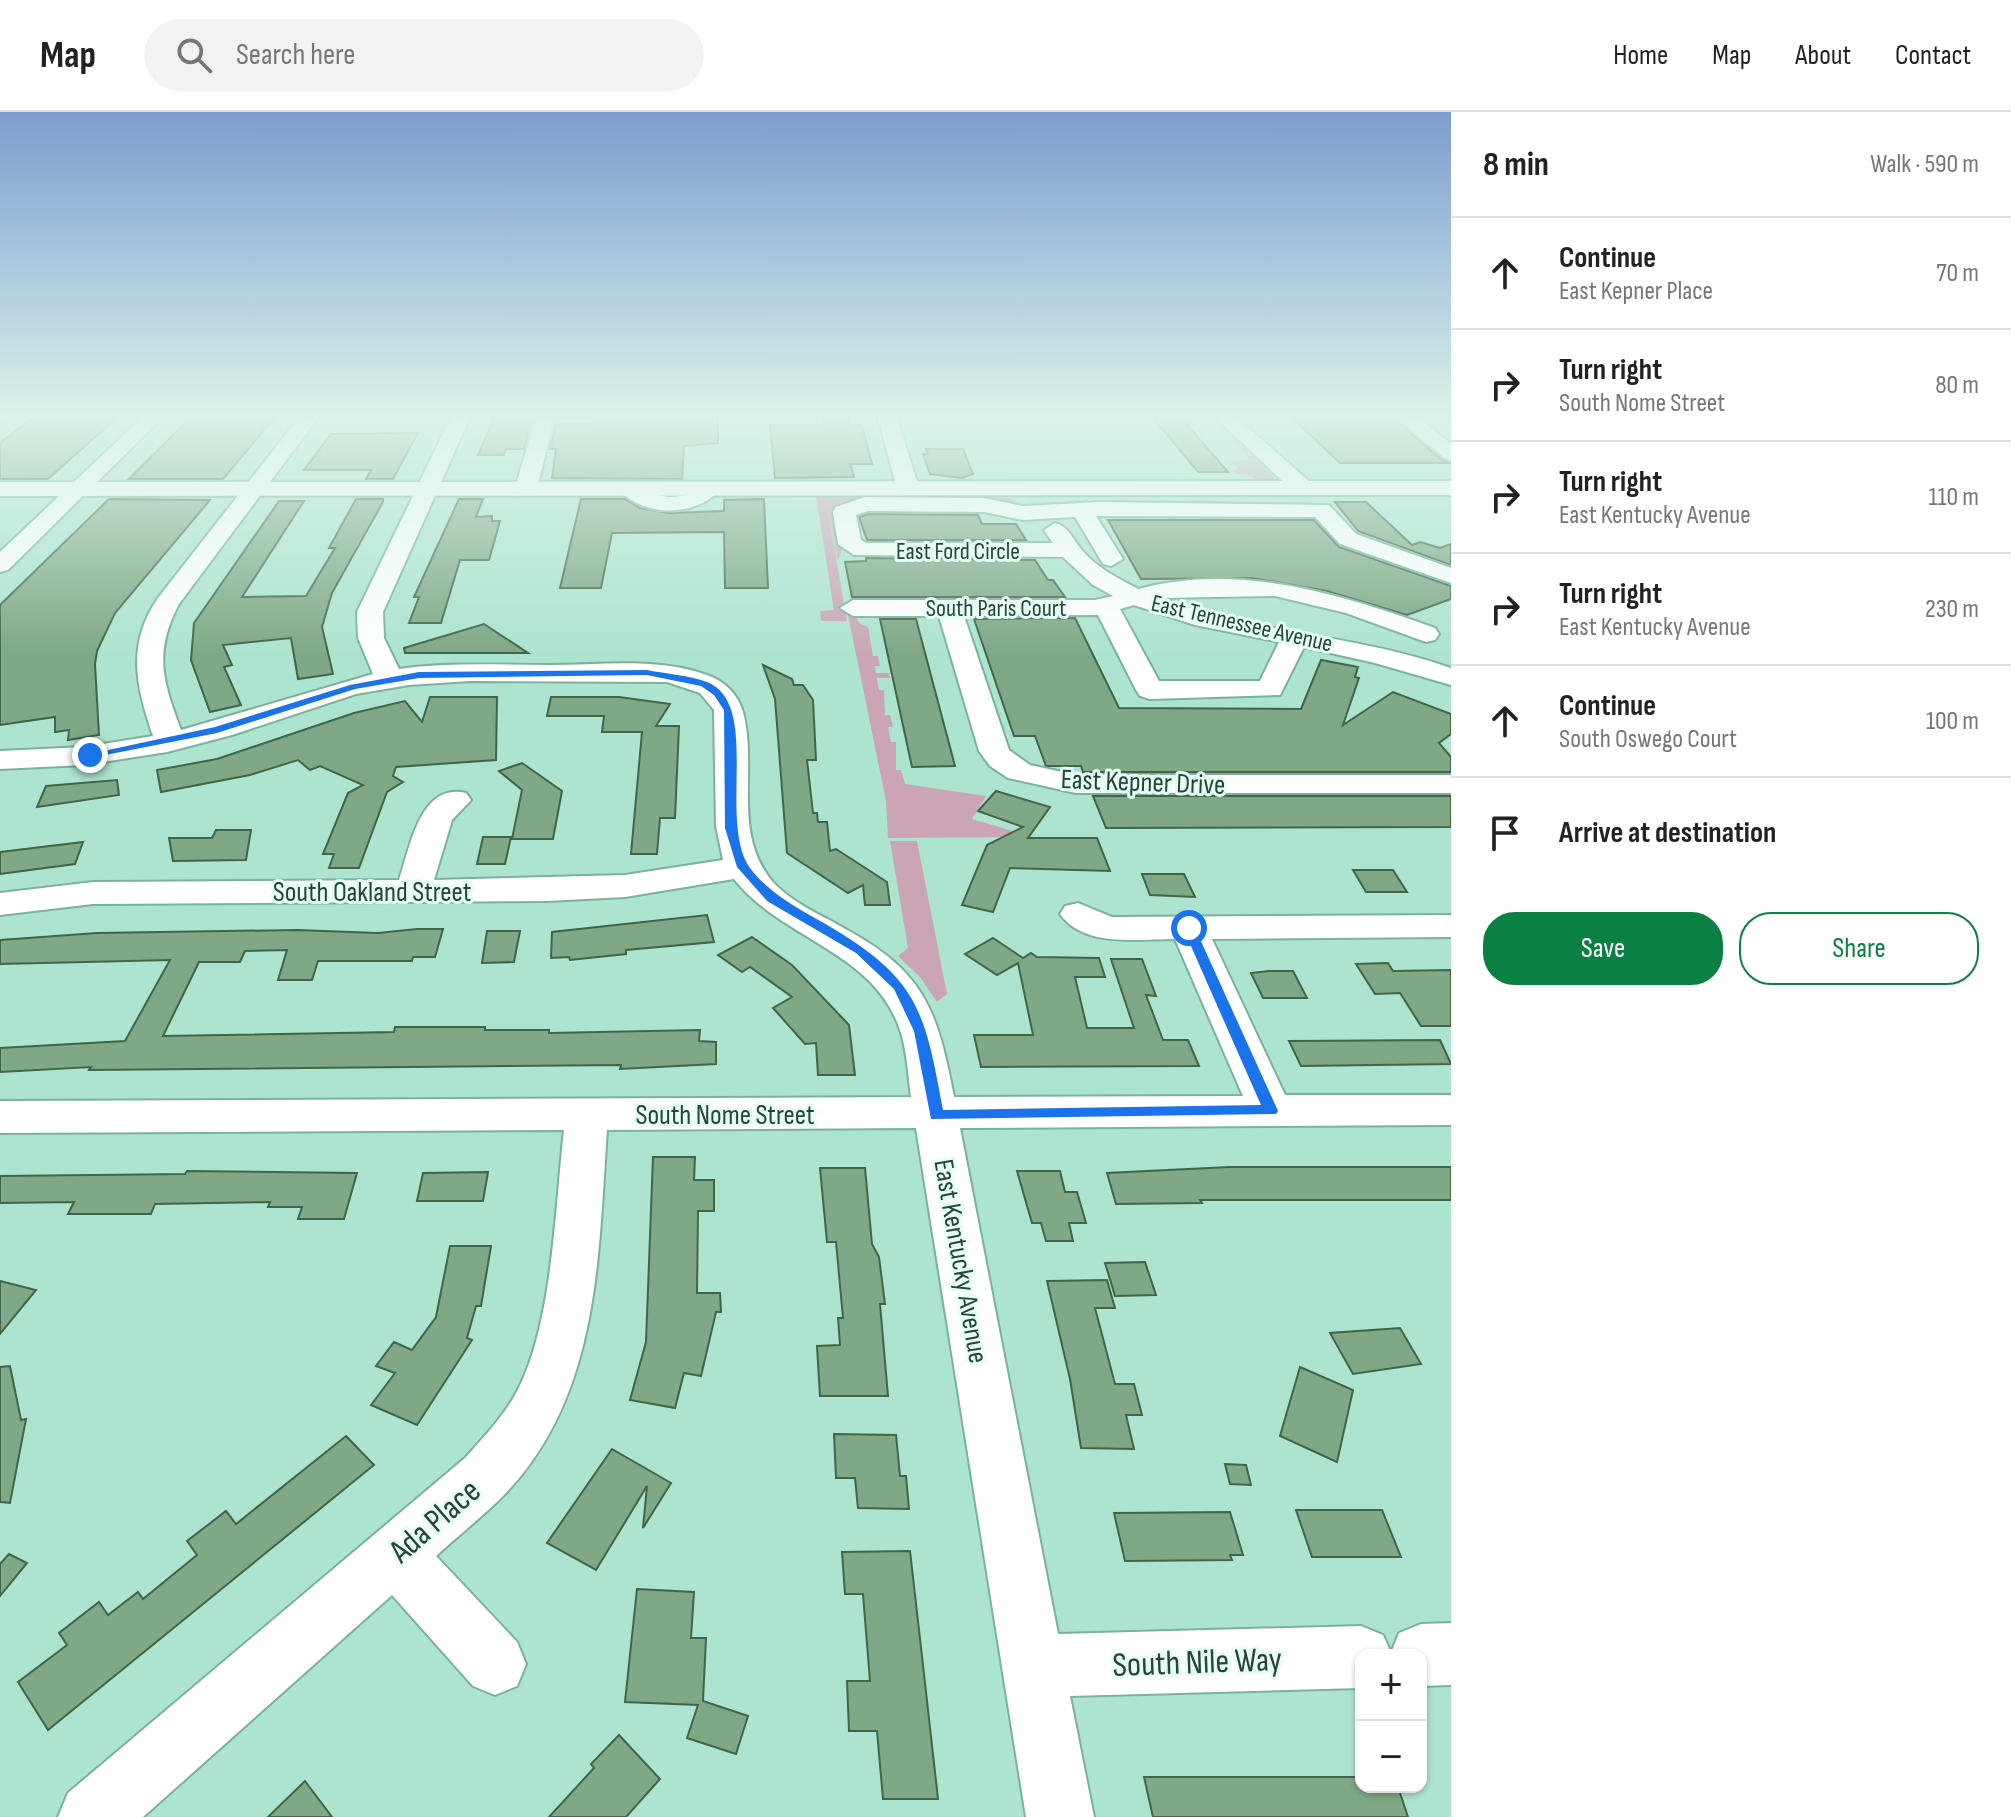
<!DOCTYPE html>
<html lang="en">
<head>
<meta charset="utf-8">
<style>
  :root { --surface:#fff; --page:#f2f2f2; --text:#222; --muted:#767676; --line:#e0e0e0; --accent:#0b8043 }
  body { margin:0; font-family:"Sofia Sans Condensed",sans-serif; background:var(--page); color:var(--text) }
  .controls { position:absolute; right:24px; bottom:24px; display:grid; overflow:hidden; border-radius:16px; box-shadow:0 2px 6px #0004 }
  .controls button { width:72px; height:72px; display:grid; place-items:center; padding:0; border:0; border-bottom:2px solid var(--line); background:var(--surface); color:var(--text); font:40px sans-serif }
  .stop { position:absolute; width:24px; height:24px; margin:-18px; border:6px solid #1a73e8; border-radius:50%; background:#fff }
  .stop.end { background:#1a73e8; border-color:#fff; box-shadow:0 2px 8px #0008 }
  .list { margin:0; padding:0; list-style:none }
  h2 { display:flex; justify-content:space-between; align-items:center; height:104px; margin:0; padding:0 32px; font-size:34px }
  h2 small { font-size:26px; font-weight:400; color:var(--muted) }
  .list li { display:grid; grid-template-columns:52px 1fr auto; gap:24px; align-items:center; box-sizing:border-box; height:112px; padding:0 32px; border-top:2px solid var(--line) }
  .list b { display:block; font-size:30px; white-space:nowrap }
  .list p { margin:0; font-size:26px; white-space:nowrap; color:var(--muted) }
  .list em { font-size:26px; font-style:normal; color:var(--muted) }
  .actions { display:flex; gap:16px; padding:24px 32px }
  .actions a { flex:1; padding:18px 0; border:2px solid var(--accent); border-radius:32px; text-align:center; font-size:28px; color:var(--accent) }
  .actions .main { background:var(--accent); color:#fff }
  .icon { flex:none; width:44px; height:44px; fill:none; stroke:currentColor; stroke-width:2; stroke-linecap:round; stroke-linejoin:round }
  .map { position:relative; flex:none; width:1451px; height:1705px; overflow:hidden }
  header { display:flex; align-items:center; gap:48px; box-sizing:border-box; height:112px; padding:0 40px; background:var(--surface); border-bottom:2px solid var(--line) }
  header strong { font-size:38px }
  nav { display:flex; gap:44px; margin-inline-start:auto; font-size:28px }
  .search { width:560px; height:72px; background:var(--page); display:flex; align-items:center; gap:20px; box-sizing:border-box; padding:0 28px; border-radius:44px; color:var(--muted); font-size:30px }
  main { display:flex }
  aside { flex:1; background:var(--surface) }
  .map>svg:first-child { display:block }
  .green { fill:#cba5b6 }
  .building { fill:#80a786; stroke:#416548; stroke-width:2 }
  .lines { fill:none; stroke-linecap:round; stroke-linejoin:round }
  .minor-casing { stroke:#7bb19d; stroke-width:4 }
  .major-casing { stroke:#7bb19d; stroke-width:4 }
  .minor { fill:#fff; fill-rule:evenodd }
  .major { fill:#fff; fill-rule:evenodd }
  .route { fill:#1a73e8 }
  .labels { text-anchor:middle; stroke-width:6; stroke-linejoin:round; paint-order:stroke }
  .far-street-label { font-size:24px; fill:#2b4139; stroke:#e3fef3 }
  .street-label { font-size:28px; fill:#2b4139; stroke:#e3fef3 }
  .near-street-label { font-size:34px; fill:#2b4139; stroke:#e3fef3 }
</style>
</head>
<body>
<header>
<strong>Map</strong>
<div class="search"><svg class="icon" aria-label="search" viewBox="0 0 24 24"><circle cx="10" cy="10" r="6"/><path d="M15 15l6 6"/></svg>Search here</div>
<nav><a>Home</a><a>Map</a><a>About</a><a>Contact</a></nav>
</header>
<main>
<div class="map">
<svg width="1451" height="1705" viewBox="0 0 1451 1705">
  <rect width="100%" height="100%" fill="#ade4cf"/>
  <g class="green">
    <polygon points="1196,303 1216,303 1275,367 1255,368 1252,365 1258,364 1236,362 1232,359 1238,357 1230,349 1251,348 1215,308"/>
    <polygon points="816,385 1007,386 1023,393 975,391 835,398 838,433 842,437 838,449 827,393 847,509 821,509 820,499 834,498"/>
    <polygon points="848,503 856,504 859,511 868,515 873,544 878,544 880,554 875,554 876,561 889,561 890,566 877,566 879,578 884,578 885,603 890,603 893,615 888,615 891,630 896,630 896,658 901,658 905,672 986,684 972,707 1033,725 888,726 886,689"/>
    <polygon points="890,729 917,729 947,882 937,890 920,865 898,844 908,836"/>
  </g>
  <g class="building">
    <polygon points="35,304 119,304 48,367 0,367 0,331"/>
    <polygon points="192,304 276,304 223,367 129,367"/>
    <polygon points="595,304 718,304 718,331 684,334 682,367 552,366 556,337 550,337 556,312 594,312"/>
    <polygon points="822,304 847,304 849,313 862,313 872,352 850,352 854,365 775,366 770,313 824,313"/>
    <polygon points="1290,304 1391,304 1442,348 1451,351 1340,351"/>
    <polygon points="494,306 531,308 524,337 506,337 504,343 478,343"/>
    <polygon points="1154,307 1182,307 1228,360 1198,360"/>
    <polygon points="418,321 393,367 366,367 371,358 304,358 331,322"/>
    <polygon points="926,337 963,337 973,362 962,366 930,362 923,342 928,342"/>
    <polygon points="109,387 210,388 115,501 97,539 95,552 99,623 68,628 69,618 55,620 55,605 0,613 0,493"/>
    <polygon points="356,387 383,387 383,390 332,481 322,515 333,562 298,567 291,526 223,533 232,553 224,555 241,593 210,600 191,548 194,511 279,389 304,389 242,485 306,484 335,436 329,436"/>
    <polygon points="459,387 483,387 476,405 492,404 492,409 500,409 489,448 460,448 441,511 409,511 419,485 414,485"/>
    <polygon points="581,387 625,387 640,396 669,401 724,399 724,388 764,387 768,476 725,476 724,420 612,421 601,476 560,476"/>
    <polygon points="1335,390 1366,390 1412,433 1420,430 1440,436 1451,432 1451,453 1358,419"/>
    <polygon points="868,402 978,403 982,412 1016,412 1026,428 867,428 859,405"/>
    <polygon points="1108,408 1314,408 1339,435 1451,474 1451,487 1407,503 1327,479 1252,466 1141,467"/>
    <polygon points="866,446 1035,448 1048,468 1053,468 1065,485 852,485 845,450 866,449"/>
    <polygon points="1075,506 1119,596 1301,597 1321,548 1358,555 1355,565 1359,566 1343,613 1393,580 1451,602 1451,622 1439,631 1451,645 1451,660 1083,660 1081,654 1046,654 1035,624 1014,624 974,507"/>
    <polygon points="880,507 916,507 955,654 912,655"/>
    <polygon points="484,512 528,541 405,541 404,536"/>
    <polygon points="763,553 792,567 794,573 803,573 813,588 816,648 807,648 813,701 817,701 818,710 827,710 830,739 836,737 887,770 890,793 865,793 863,773 848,781 787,741 775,587"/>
    <polygon points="430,585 497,585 496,648 396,655 393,664 403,670 387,680 359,756 329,756 334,742 323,742 348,681 363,673 320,654 310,658 298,648 250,663 161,680 157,658 217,647 354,601 405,589 422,610"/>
    <polygon points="551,585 619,585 670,592 656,614 679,614 675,706 660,706 657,742 631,742 642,620 602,620 604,604 547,604"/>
    <polygon points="522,651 562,679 553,727 512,727 522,678 499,659"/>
    <polygon points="117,668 119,683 37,695 46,674"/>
    <polygon points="996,679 1050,695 1028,726 1097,726 1110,759 1010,756 993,800 962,793 987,733 1023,715 978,699"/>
    <polygon points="1093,684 1451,684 1451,715 1106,716"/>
    <polygon points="216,718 251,718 246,748 173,749 169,726 212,726"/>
    <polygon points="483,725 511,725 505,752 477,752"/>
    <polygon points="83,730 75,752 0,762 0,740"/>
    <polygon points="1353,758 1393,758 1407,780 1366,780"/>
    <polygon points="1142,762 1184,762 1195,785 1150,783"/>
    <polygon points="707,803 714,830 626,838 626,842 570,848 569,845 551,846 552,820"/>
    <polygon points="417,817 443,817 435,845 413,845 412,849 318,849 312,868 278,868 287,838 245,839 240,850 199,850 163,924 394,920 395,915 485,915 485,918 549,918 549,921 700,918 699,929 716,930 716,952 620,957 621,953 89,958 91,955 0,960 0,936 125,929 170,848 0,852 0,828 97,821 297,818 378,821"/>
    <polygon points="487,819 520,819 514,850 482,851"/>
    <polygon points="752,825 792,853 849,913 855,963 818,963 816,931 805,932 773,896 792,885 750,855 742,860 718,843"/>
    <polygon points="993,826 1023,846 1031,841 1037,845 1099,846 1105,865 1075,865 1087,916 1134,916 1111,847 1142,847 1156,884 1146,883 1163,928 1188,928 1199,954 981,955 974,923 1033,923 1018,851 997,863 965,842"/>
    <polygon points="1388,851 1393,859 1451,858 1451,914 1421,914 1400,881 1375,882 1356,852"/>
    <polygon points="1269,859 1293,859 1307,886 1263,886 1251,861"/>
    <polygon points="1440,928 1451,952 1301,954 1289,929"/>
    <polygon points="653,1045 695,1045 694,1068 714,1068 714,1099 698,1099 697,1181 720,1181 721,1200 716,1200 701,1264 684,1261 675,1296 630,1288 646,1230"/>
    <polygon points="1229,1055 1451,1055 1451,1088 1200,1088 1202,1091 1116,1092 1107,1061"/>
    <polygon points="820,1056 865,1056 872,1132 879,1145 885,1192 880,1192 888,1284 820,1284 817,1234 840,1233 838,1206 843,1206 836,1130 827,1130"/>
    <polygon points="187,1059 357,1061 344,1107 298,1107 302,1095 268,1095 270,1090 155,1092 151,1102 68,1102 74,1090 0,1091 0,1064 185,1062"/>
    <polygon points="1017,1059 1060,1059 1065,1080 1077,1080 1086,1111 1069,1111 1073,1129 1046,1129 1041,1111 1032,1111"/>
    <polygon points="488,1060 483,1089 417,1089 423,1061"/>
    <polygon points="450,1134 491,1134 481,1194 476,1194 467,1226 472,1228 417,1313 371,1293 395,1261 376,1254 394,1230 412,1238 436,1205"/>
    <polygon points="1145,1150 1156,1183 1115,1184 1105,1151"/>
    <polygon points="1107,1168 1115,1196 1095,1196 1115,1272 1134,1272 1142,1303 1126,1303 1134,1337 1081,1336 1070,1267 1047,1169"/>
    <polygon points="0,1169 36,1178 0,1222"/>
    <polygon points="1400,1216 1421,1252 1353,1262 1330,1221"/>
    <polygon points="10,1254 21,1308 26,1307 10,1391 0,1390 0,1255"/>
    <polygon points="1300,1255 1353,1278 1337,1350 1280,1324"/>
    <polygon points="834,1322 896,1323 900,1364 906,1364 909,1397 858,1396 855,1366 836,1366"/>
    <polygon points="346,1324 374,1353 48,1618 18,1570 67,1533 59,1521 99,1490 108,1503 138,1480 143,1487 197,1443 187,1429 226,1399 236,1412"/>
    <polygon points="612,1337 671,1371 643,1416 647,1374 596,1458 547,1431"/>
    <polygon points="1225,1352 1246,1353 1251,1373 1230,1372"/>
    <polygon points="1296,1398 1382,1398 1401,1445 1312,1445"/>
    <polygon points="1230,1400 1243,1443 1230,1443 1232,1448 1125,1449 1114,1401"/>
    <polygon points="910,1439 923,1553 938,1687 883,1687 877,1619 849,1619 847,1569 870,1569 863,1482 845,1482 842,1440"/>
    <polygon points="9,1442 27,1451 0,1484 0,1452"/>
    <polygon points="637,1477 694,1480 691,1526 706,1526 703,1589 748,1604 736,1642 687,1626 698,1593 625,1590"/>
    <polygon points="619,1623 660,1667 626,1705 549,1705 594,1656 591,1652"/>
    <polygon points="1144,1665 1361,1665 1361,1675 1398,1675 1408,1705 1153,1705"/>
    <polygon points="305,1669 332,1705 268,1705"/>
  </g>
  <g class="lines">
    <defs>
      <g id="minor">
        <polygon points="0,303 11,303 0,311"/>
        <polygon points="145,303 165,303 8,458 0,460 0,440"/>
        <path d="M301 303H320L179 492C153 541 163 570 181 618L373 562 358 526 357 500 452 303H471L383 500 384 526 399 557C449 550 500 553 550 553 602 553 657 545 707 563 724 569 738 582 743 600 758 657 731 721 773 770 793 792 824 804 849 819 927 862 938 903 954 985L1243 984 1175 827C1139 827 1084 836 1060 802L1065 794 1078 791 1112 805 1451 803V825L1212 827 1285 983H1451V1013L960 1016 1058 1522 1361 1514 1383 1523 1391 1541 1399 1521 1421 1512 1451 1511V1573L1421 1574V1543H1361V1576L1070 1584 1094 1705H1026L916 1016 607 1018C598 1145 600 1284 504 1383 483 1404 459 1423 436 1444L517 1530 526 1552 517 1574 495 1583 473 1574 392 1483 143 1705H58L68 1681 465 1346C483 1326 502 1306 515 1283 553 1216 555 1095 564 1018L0 1021V989L911 985C908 964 907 938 900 918 874 839 782 828 734 767L625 785 548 789 93 792 0 803V781L93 770 399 768C410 736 420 670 466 681L471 688 452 708 434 768 625 763 723 748 716 714 714 598 700 581 667 570 470 569 409 573 356 582 232 623 167 640 84 653 0 657V639L84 635 153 624C136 574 126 533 158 486Z"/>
        <polygon points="537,303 555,303 537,376 526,382 515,376"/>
        <polygon points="877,303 896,303 919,376 916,381 900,381 897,376"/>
        <polygon points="1213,303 1234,303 1311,371 1314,376 1311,381 1295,381"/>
        <polygon points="1394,303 1415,303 1451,332 1451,348 1444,346"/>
        <path d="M629 370C647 374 658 389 680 384 692 382 699 372 710 370L721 376C698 406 641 406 618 376Z"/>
        <path d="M865 385 984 386 1023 394 1100 390 1329 393 1356 422 1451 456V471L1340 432 1315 405 1096 404 1123 447 1111 454 1103 452 1075 405 1023 408 984 400 868 399 856 403 861 428 866 431H1053L1044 418 1055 411C1068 414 1073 427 1081 437 1095 455 1118 466 1138 477 1238 450 1342 482 1435 516L1439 522 1435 528 1426 530 1346 501 1275 484 1161 486C1254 521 1357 523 1451 556V573L1375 551 1304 535 1280 583 1150 587 1140 584 1136 578 1098 503 964 504 1009 638 1030 653 1076 663H1451V681H1076L1008 666 990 654 979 639 939 504H853L840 496 853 488H1095L1113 484 1093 473 1063 445 854 443 838 432 833 400 836 395ZM1134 493 1195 513 1279 530 1260 569H1159L1120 497Z"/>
      </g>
      <polygon id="major" points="1451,369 1451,383 0,384 0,370"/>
    </defs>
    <use href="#minor" class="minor-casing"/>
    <use href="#major" class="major-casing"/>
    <use href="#minor" class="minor"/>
    <use href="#major" class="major"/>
  </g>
  <linearGradient id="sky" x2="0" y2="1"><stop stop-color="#7e9cd0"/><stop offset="0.56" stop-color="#daf3e9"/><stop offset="1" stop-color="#daf3e9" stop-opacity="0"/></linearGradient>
  <rect width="1451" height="542" fill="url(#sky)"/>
  <path class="route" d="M647 558C666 562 689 563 707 570 762 592 717 709 750 756 769 781 795 795 822 810 917 865 924 894 943 998L1261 993 1183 816 1189 812 1195 816 1278 999 1276 1002 931 1007 914 919 894 877 856 841 767 789 737 755 725 716 724 598 714 583 701 574 647 563 419 566 355 577 217 621 90 646 85 643 215 615 350 573 419 560Z"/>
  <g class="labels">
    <g class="far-street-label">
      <text x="958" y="447">East Ford Circle</text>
      <text x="996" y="504">South Paris Court</text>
      <text transform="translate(1242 511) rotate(13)" y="8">East Tennessee Avenue</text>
    </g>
    <g class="street-label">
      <text transform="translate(1143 669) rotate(2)" y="10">East Kepner Drive</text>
      <text x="372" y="789">South Oakland Street</text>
      <text x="725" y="1012">South Nome Street</text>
      <text transform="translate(962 1149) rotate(80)" y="10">East Kentucky Avenue</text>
    </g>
    <g class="near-street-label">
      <text transform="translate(434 1408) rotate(-41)" y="12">Ada Place</text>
      <text transform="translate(1197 1549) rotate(-2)" y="12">South Nile Way</text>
    </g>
  </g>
</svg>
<div class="controls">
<button>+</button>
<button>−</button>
</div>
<div class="stop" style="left:1189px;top:816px"></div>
<div class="stop end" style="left:90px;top:643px"></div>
</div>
<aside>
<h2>8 min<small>Walk · 590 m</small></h2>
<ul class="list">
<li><svg class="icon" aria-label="ahead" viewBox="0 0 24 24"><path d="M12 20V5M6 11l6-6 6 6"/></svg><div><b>Continue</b><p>East Kepner Place</p></div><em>70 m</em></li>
<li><svg class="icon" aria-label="right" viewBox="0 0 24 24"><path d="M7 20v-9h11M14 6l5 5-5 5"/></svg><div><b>Turn right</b><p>South Nome Street</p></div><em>80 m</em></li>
<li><svg class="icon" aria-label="right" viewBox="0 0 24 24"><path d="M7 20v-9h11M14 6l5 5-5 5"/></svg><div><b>Turn right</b><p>East Kentucky Avenue</p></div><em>110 m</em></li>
<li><svg class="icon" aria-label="right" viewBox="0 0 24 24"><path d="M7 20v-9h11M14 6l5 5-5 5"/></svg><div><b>Turn right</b><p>East Kentucky Avenue</p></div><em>230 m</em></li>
<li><svg class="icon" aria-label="ahead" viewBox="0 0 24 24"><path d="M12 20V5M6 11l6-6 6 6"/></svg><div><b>Continue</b><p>South Oswego Court</p></div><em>100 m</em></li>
<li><svg class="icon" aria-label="arrive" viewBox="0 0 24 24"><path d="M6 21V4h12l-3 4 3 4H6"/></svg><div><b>Arrive at destination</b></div></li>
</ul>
<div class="actions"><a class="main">Save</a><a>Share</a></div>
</aside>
</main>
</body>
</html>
